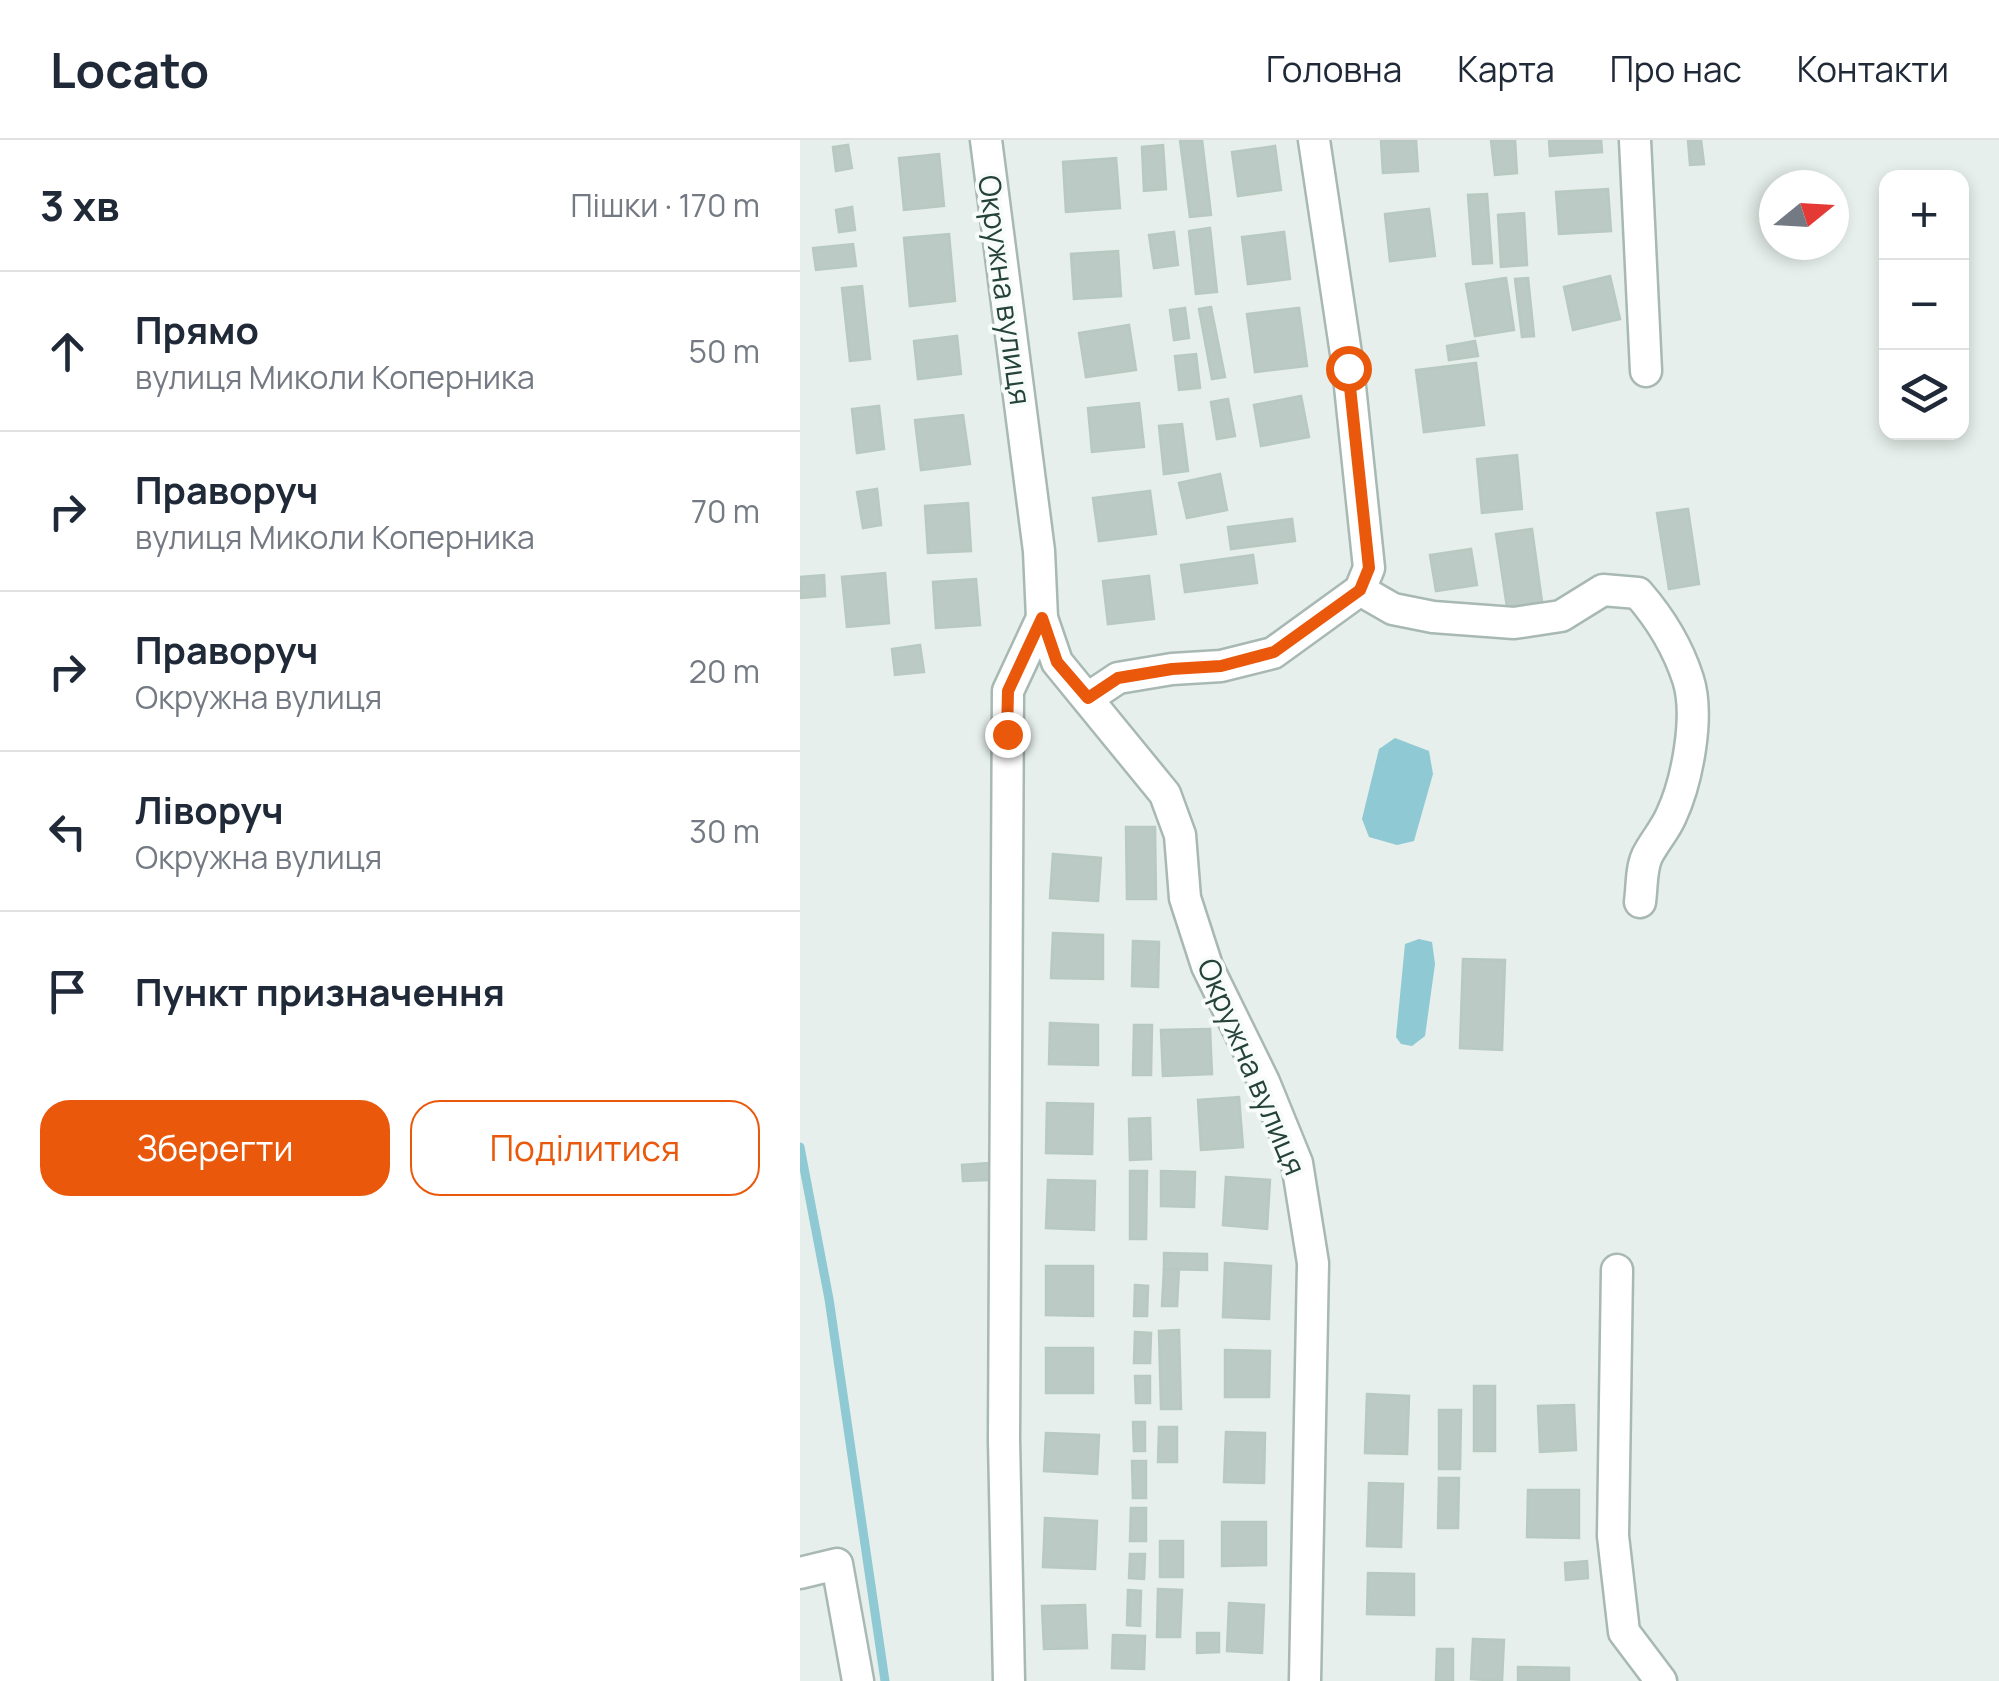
<!DOCTYPE html>
<html lang="uk">
<head>
<meta charset="utf-8">
<style>
  :root { --surface:#fff; --page:#f2f2f3; --text:#1f2937; --muted:#747a83; --line:#e0e1e3; --accent:#ea580c }
  body { margin:0; font-family:Manrope,sans-serif; background:var(--page); color:var(--text) }
  .controls { position:absolute; right:30px; top:30px; display:grid; overflow:hidden; border-radius:20px; box-shadow:0 5px 15px #0003 }
  .controls button { width:90px; height:90px; display:grid; place-items:center; padding:0; border:0; border-bottom:2px solid var(--line); background:var(--surface); color:var(--text); font:50px sans-serif }
  .compass { position:absolute; left:959px; top:30px; width:90px; height:90px; border-radius:50%; background:var(--surface); box-shadow:0 5px 15px #0003; rotate:72deg }
  .stop { position:absolute; width:30px; height:30px; margin:-22px; border:8px solid #ea580c; border-radius:50%; background:#fff }
  .stop.end { background:#ea580c; border-color:#fff; box-shadow:0 2px 10px #0008 }
  .list { margin:0; padding:0; list-style:none }
  h2 { display:flex; justify-content:space-between; align-items:center; height:130px; margin:0; padding:0 40px; font-size:42px }
  h2 small { font-size:32px; font-weight:400; color:var(--muted) }
  .list li { display:grid; grid-template-columns:65px 1fr auto; gap:30px; align-items:center; box-sizing:border-box; height:160px; padding:0 40px; border-top:2px solid var(--line) }
  .list b { display:block; font-size:38px; white-space:nowrap }
  .list p { margin:0; font-size:32px; white-space:nowrap; color:var(--muted) }
  .list em { font-size:32px; font-style:normal; color:var(--muted) }
  .actions { display:flex; gap:20px; padding:30px 40px }
  .actions a { flex:1; padding:22px 0; border:2px solid var(--accent); border-radius:30px; text-align:center; font-size:35px; color:var(--accent) }
  .actions .main { background:var(--accent); color:#fff }
  .icon { flex:none; width:55px; height:55px; fill:none; stroke:currentColor; stroke-width:2; stroke-linecap:round; stroke-linejoin:round }
  .map { position:relative; flex:none; width:1199px; height:1541px; overflow:hidden }
  header { display:flex; align-items:center; gap:60px; box-sizing:border-box; height:140px; padding:0 50px; background:var(--surface); border-bottom:2px solid var(--line) }
  header strong { font-size:48px }
  nav { display:flex; gap:55px; margin-inline-start:auto; font-size:35px }
  main { display:flex }
  aside { flex:1; background:var(--surface) }
  .map>svg:first-child { display:block }
  .water { fill:#8ec9d4 }
  .lines { fill:none; stroke-linecap:round; stroke-linejoin:round }
  .stream { stroke:#8ec9d4; stroke-width:9 }
  .building { fill:#bbcac4; stroke:#b8c9c2; stroke-width:2.5 }
  .minor-casing { stroke:#a8b8b2; stroke-width:35 }
  .minor { stroke:#fff; stroke-width:30 }
  .route { stroke:#ea580c; stroke-width:12 }
  .labels { text-anchor:middle; stroke-width:8; stroke-linejoin:round; paint-order:stroke }
  .street-label { font-size:30px; fill:#24423a; stroke:#f7fbf9 }
</style>
</head>
<body>
<header>
<strong>Locato</strong>
<nav><a>Головна</a><a>Карта</a><a>Про нас</a><a>Контакти</a></nav>
</header>
<main>
<aside>
<h2>3 хв<small>Пішки · 170 m</small></h2>
<ul class="list">
<li><svg class="icon" aria-label="ahead" viewBox="0 0 24 24"><path d="M12 20V5M6 11l6-6 6 6"/></svg><div><b>Прямо</b><p>вулиця Миколи Коперника</p></div><em>50 m</em></li>
<li><svg class="icon" aria-label="right" viewBox="0 0 24 24"><path d="M7 20v-9h11M14 6l5 5-5 5"/></svg><div><b>Праворуч</b><p>вулиця Миколи Коперника</p></div><em>70 m</em></li>
<li><svg class="icon" aria-label="right" viewBox="0 0 24 24"><path d="M7 20v-9h11M14 6l5 5-5 5"/></svg><div><b>Праворуч</b><p>Окружна вулиця</p></div><em>20 m</em></li>
<li><svg class="icon" aria-label="left" viewBox="0 0 24 24"><path d="M17 20v-9H6M10 6l-5 5 5 5"/></svg><div><b>Ліворуч</b><p>Окружна вулиця</p></div><em>30 m</em></li>
<li><svg class="icon" aria-label="arrive" viewBox="0 0 24 24"><path d="M6 21V4h12l-3 4 3 4H6"/></svg><div><b>Пункт призначення</b></div></li>
</ul>
<div class="actions"><a class="main">Зберегти</a><a>Поділитися</a></div>
</aside>
<div class="map">
<svg width="1199" height="1541" viewBox="0 0 1199 1541">
  <rect width="100%" height="100%" fill="#e6efeb"/>
  <g class="water">
    <polygon points="595,598 629,611 633,634 614,701 597,705 569,697 562,679 579,609"/>
    <polygon points="619,799 632,802 635,824 625,896 612,906 601,904 596,897 605,804"/>
  </g>
  <g class="lines">
    <polyline class="stream" points="0,1007 29,1159 85,1541"/>
  </g>
  <g class="building">
    <polygon points="380,0 402,0 411,75 390,77"/>
    <polygon points="581,0 616,0 618,31 583,33"/>
    <polygon points="691,0 715,0 717,33 695,35"/>
    <polygon points="749,0 801,0 802,12 750,16"/>
    <polygon points="888,0 901,0 904,24 890,25"/>
    <polygon points="48,5 52,28 36,31 33,7"/>
    <polygon points="363,5 366,49 344,51 342,7"/>
    <polygon points="475,6 481,50 438,56 432,12"/>
    <polygon points="139,14 144,66 104,70 99,18"/>
    <polygon points="316,18 320,68 266,72 263,22"/>
    <polygon points="808,49 811,91 759,94 756,52"/>
    <polygon points="687,54 692,123 673,124 668,55"/>
    <polygon points="52,67 55,90 39,92 36,70"/>
    <polygon points="629,69 635,116 590,121 585,74"/>
    <polygon points="724,73 727,125 701,127 698,75"/>
    <polygon points="410,88 417,152 396,154 389,91"/>
    <polygon points="374,92 378,125 354,128 349,95"/>
    <polygon points="484,92 490,139 448,144 442,97"/>
    <polygon points="149,94 155,161 110,166 104,98"/>
    <polygon points="53,104 56,126 16,130 13,108"/>
    <polygon points="318,111 321,156 274,159 271,114"/>
    <polygon points="810,136 820,179 773,190 764,147"/>
    <polygon points="706,138 714,190 675,196 666,144"/>
    <polygon points="728,138 734,196 722,197 715,139"/>
    <polygon points="62,146 70,219 50,221 42,148"/>
    <polygon points="411,167 425,237 412,239 399,169"/>
    <polygon points="385,168 389,198 374,200 370,170"/>
    <polygon points="499,168 507,226 455,232 447,174"/>
    <polygon points="329,185 336,230 286,237 279,193"/>
    <polygon points="157,196 161,234 118,239 114,201"/>
    <polygon points="675,201 678,216 649,220 647,206"/>
    <polygon points="396,214 400,248 379,250 375,216"/>
    <polygon points="676,223 684,285 624,292 616,230"/>
    <polygon points="501,256 509,297 461,306 454,265"/>
    <polygon points="428,259 435,296 417,299 411,262"/>
    <polygon points="339,263 344,307 292,312 288,268"/>
    <polygon points="79,266 84,309 57,313 52,269"/>
    <polygon points="163,275 170,324 121,330 115,280"/>
    <polygon points="382,284 388,331 364,334 359,286"/>
    <polygon points="717,315 722,369 682,373 677,319"/>
    <polygon points="420,334 427,370 387,378 379,343"/>
    <polygon points="77,349 81,385 63,388 57,352"/>
    <polygon points="350,351 356,394 299,401 293,358"/>
    <polygon points="168,363 171,411 128,413 125,366"/>
    <polygon points="888,369 899,444 869,449 857,373"/>
    <polygon points="492,379 495,401 431,409 428,387"/>
    <polygon points="732,389 742,462 707,467 696,394"/>
    <polygon points="671,409 677,445 636,451 630,415"/>
    <polygon points="453,415 457,443 385,452 381,425"/>
    <polygon points="85,433 89,483 47,487 42,437"/>
    <polygon points="24,435 25,456 0,458 0,437"/>
    <polygon points="349,436 354,479 308,484 303,441"/>
    <polygon points="176,439 180,485 136,488 133,442"/>
    <polygon points="120,505 124,532 95,535 92,509"/>
    <polygon points="326,687 355,687 356,759 327,759"/>
    <polygon points="253,714 301,718 298,761 250,758"/>
    <polygon points="253,793 303,795 303,839 251,838"/>
    <polygon points="333,801 359,802 358,847 332,846"/>
    <polygon points="663,819 705,820 702,910 660,908"/>
    <polygon points="250,883 298,885 298,925 249,924"/>
    <polygon points="334,885 352,885 351,935 333,935"/>
    <polygon points="410,889 412,934 363,936 361,890"/>
    <polygon points="439,957 443,1007 401,1010 398,960"/>
    <polygon points="247,963 293,964 292,1014 246,1013"/>
    <polygon points="350,978 351,1019 330,1020 329,979"/>
    <polygon points="189,1023 189,1040 163,1041 162,1025"/>
    <polygon points="330,1031 347,1031 346,1099 330,1099"/>
    <polygon points="361,1031 395,1032 394,1067 361,1066"/>
    <polygon points="426,1037 470,1040 467,1089 423,1085"/>
    <polygon points="248,1040 295,1041 294,1090 246,1088"/>
    <polygon points="364,1113 407,1114 407,1130 364,1129"/>
    <polygon points="425,1123 471,1126 469,1179 423,1177"/>
    <polygon points="246,1126 293,1126 293,1176 246,1175"/>
    <polygon points="364,1129 379,1129 377,1166 362,1166"/>
    <polygon points="335,1145 348,1146 347,1176 334,1176"/>
    <polygon points="379,1190 381,1269 361,1269 359,1191"/>
    <polygon points="335,1192 351,1193 350,1223 334,1223"/>
    <rect x="246" y="1208" width="47" height="45"/>
    <polygon points="425,1210 470,1211 469,1257 425,1257"/>
    <polygon points="335,1236 350,1236 350,1263 336,1263"/>
    <rect x="674" y="1246" width="21" height="65"/>
    <polygon points="567,1254 609,1256 607,1314 565,1313"/>
    <polygon points="774,1265 776,1310 740,1312 738,1266"/>
    <polygon points="639,1270 661,1270 660,1329 639,1329"/>
    <polygon points="333,1282 345,1282 345,1311 334,1311"/>
    <polygon points="359,1287 377,1287 377,1322 358,1322"/>
    <polygon points="426,1292 465,1293 464,1343 424,1342"/>
    <polygon points="246,1293 299,1295 297,1334 244,1331"/>
    <polygon points="332,1321 346,1321 346,1358 333,1358"/>
    <polygon points="639,1338 659,1338 658,1388 638,1388"/>
    <polygon points="569,1343 603,1344 601,1407 567,1406"/>
    <polygon points="728,1350 779,1350 779,1398 727,1397"/>
    <polygon points="331,1368 346,1368 346,1401 330,1401"/>
    <polygon points="245,1378 297,1381 295,1429 243,1427"/>
    <polygon points="422,1382 466,1382 466,1425 422,1426"/>
    <rect x="360" y="1401" width="23" height="36"/>
    <polygon points="330,1414 345,1414 344,1439 329,1438"/>
    <polygon points="787,1421 788,1438 766,1440 765,1423"/>
    <polygon points="568,1433 614,1434 614,1475 567,1474"/>
    <polygon points="358,1449 382,1450 380,1497 357,1497"/>
    <polygon points="328,1450 341,1451 340,1486 327,1485"/>
    <polygon points="429,1463 464,1465 462,1513 427,1511"/>
    <polygon points="285,1465 287,1508 244,1509 242,1466"/>
    <polygon points="397,1493 419,1493 419,1512 397,1513"/>
    <polygon points="313,1495 345,1496 344,1529 312,1528"/>
    <polygon points="673,1499 704,1500 702,1541 671,1539"/>
    <polygon points="637,1509 653,1509 653,1541 636,1541"/>
    <polygon points="718,1527 769,1528 769,1541 718,1541"/>
  </g>
  <g class="lines">
    <defs>
      <g id="minor">
        <polyline points="186,0 239,411 242,478 257,522 365,654 380,695 385,758 407,826 464,942 497,1023 513,1123 505,1541"/>
        <polyline points="835,0 846,231"/>
        <path d="M560 450 593 469 633 477 714 483 761 476 803 450 838 453C859 477 878 508 888 539 900 576 887 642 871 676 865 690 854 702 847 716 841 729 842 748 840 762"/>
        <polyline points="288,558 318,538 372,529 421,526 473,513 560,450 569,428 548,227 514,0"/>
        <polyline points="817,1130 813,1396 824,1492 861,1541"/>
        <polyline points="0,1433 37,1424 58,1541"/>
        <polyline points="209,1541 204,1300 208,551 242,478"/>
      </g>
    </defs>
    <use href="#minor" class="minor-casing"/>
    <use href="#minor" class="minor"/>
  </g>
  <g class="lines">
    <polyline class="route" points="207,594 208,551 242,478 257,522 288,558 318,538 372,529 421,526 474,512 560,450 569,428 548,228"/>
  </g>
  <g class="labels">
    <g class="street-label">
      <text transform="translate(204 150) rotate(82)" y="10">Окружна вулиця</text>
      <text transform="translate(451 927) rotate(67)" y="10">Окружна вулиця</text>
    </g>
  </g>
</svg>
<div class="controls">
<button>+</button>
<button>−</button>
<button><svg class="icon" aria-label="layers" viewBox="0 0 24 24"><path d="M12 4l9 5-9 5-9-5zM3 14l9 5 9-5"/></svg></button>
</div>
<svg class="compass" viewBox="-18 -18 36 36"><path d="M0-13l5 13h-10z" fill="#e53935"/><path d="M0 13l5-13h-10z" fill="#747a83"/></svg>
<div class="stop" style="left:548px;top:228px"></div>
<div class="stop end" style="left:207px;top:594px"></div>
</div>
</main>
</body>
</html>
